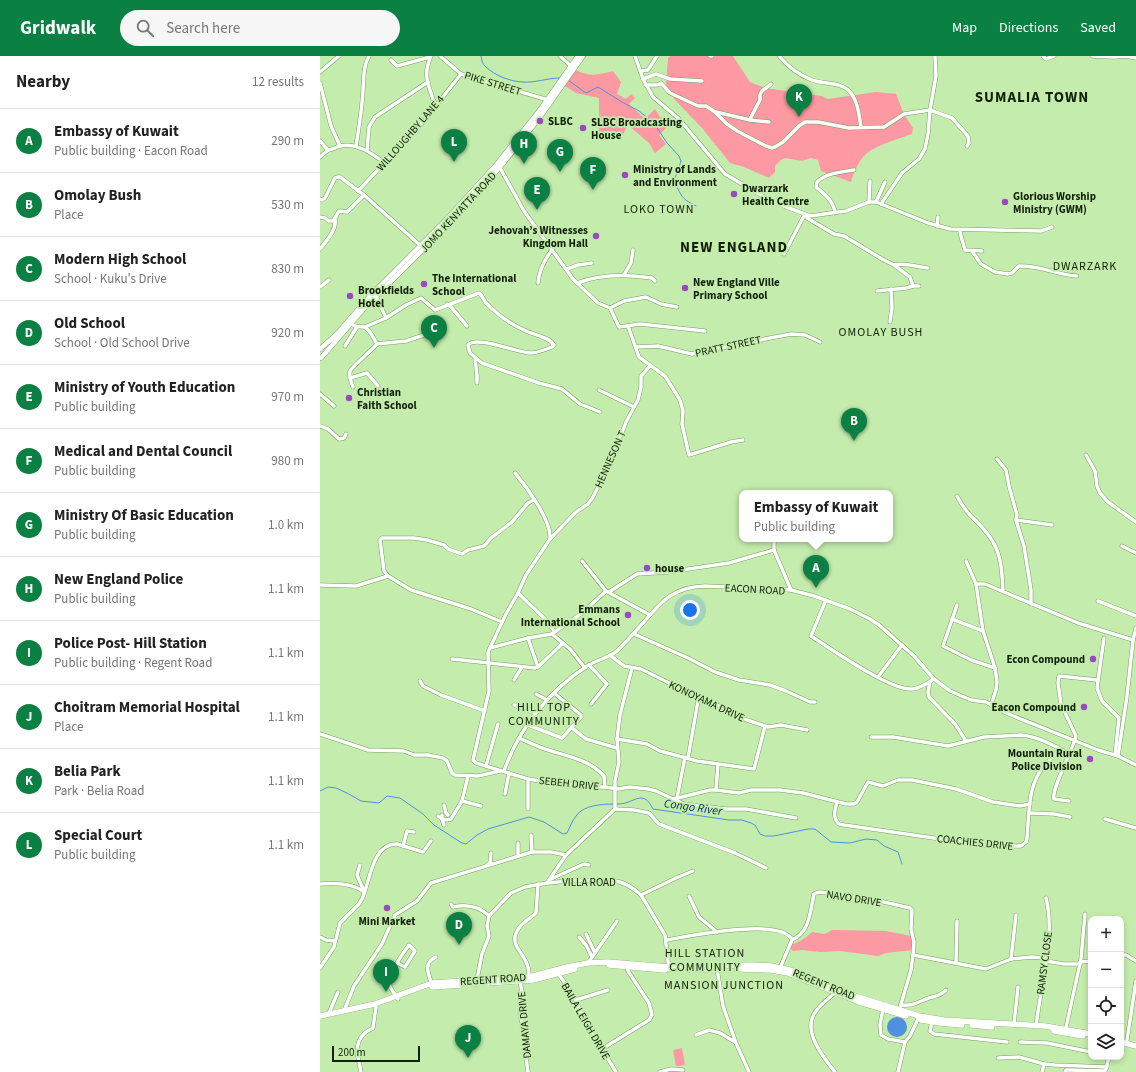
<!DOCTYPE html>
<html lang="en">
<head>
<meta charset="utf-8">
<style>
  :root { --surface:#fff; --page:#f6f6f6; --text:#222; --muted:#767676; --line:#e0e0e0; --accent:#0b8043 }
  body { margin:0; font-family:"Source Sans 3",sans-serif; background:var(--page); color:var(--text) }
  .controls { position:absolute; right:12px; bottom:12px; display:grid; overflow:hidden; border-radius:8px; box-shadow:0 2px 6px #0003 }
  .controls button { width:36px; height:36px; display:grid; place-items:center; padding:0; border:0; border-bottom:1px solid var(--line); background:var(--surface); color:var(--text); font:20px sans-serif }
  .scale { position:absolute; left:12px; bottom:10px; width:88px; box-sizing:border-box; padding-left:4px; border:2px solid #122008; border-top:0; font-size:11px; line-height:14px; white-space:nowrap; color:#122008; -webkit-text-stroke:3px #c4edad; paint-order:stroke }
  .you { position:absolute; left:370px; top:554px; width:14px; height:14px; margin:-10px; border:3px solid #fff; border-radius:50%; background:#1a73e8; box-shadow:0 0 0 6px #1a73e833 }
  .badge { display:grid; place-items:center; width:26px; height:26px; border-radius:50%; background:var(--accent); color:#fff; font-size:13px; font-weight:700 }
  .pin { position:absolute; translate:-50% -33px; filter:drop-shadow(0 1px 2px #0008) }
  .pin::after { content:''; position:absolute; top:21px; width:14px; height:12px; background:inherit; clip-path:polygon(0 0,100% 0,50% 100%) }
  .popup { position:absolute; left:419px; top:434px; width:154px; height:52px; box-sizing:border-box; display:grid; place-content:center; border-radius:8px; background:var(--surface); filter:drop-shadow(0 1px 3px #0005); font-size:13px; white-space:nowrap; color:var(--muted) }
  .popup b { font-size:15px; color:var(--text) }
  .popup::after { content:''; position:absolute; left:50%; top:100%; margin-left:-8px; border:8px solid transparent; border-top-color:var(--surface) }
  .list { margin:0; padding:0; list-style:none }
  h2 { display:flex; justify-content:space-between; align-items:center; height:52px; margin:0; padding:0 16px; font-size:17px }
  h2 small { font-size:13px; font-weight:400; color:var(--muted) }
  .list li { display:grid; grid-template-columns:26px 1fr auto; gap:12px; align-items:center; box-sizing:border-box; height:64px; padding:0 16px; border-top:1px solid var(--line) }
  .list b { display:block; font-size:15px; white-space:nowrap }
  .list p { margin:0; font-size:13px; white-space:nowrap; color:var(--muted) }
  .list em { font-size:13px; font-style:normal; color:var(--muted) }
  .icon { flex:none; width:22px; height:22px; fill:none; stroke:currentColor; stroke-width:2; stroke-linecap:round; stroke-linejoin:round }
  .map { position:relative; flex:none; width:816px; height:1016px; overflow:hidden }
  header { display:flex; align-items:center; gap:24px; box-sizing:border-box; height:56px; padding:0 20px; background:var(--accent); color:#fff }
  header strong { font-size:19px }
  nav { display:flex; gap:22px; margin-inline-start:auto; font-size:14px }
  .search { width:280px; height:36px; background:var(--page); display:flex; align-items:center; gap:10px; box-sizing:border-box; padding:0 14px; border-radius:22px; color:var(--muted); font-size:15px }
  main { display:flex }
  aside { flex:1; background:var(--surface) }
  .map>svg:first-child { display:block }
  .green { fill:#fc99a2 }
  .water { fill:#5090dd }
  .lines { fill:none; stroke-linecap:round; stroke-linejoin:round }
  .stream { stroke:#5090dd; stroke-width:1 }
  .minor-casing { stroke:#789d61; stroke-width:4.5 }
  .secondary-casing { stroke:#789d61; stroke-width:5.5 }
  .primary-casing { stroke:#789d61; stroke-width:6 }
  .minor { stroke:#fff; stroke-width:3.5 }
  .secondary { stroke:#fff; stroke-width:4.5 }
  .primary { stroke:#fff; stroke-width:5.5 }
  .poi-dot { fill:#9a4bbb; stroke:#c4edad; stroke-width:1.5 }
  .labels { text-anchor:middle; stroke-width:3.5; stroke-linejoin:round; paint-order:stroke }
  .street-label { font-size:11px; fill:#122008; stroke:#c4edad }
  .poi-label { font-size:11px; font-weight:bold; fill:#122008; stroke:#c4edad; text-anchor:start }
  .neighbourhood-label { font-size:12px; letter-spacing:1px; fill:#122008; stroke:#c4edad }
  .water-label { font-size:12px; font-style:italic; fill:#002a5a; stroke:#c4edad }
  .district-label { font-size:15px; font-weight:bold; letter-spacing:1px; fill:#122008; stroke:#c4edad }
</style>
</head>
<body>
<header>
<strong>Gridwalk</strong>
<div class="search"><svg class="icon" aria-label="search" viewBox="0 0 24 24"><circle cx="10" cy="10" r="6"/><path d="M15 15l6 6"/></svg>Search here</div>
<nav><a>Map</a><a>Directions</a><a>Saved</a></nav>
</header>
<main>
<aside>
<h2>Nearby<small>12 results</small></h2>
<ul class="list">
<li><span class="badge">A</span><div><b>Embassy of Kuwait</b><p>Public building · Eacon Road</p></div><em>290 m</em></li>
<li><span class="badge">B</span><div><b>Omolay Bush</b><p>Place</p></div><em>530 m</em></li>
<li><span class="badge">C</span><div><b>Modern High School</b><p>School · Kuku's Drive</p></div><em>830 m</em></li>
<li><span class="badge">D</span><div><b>Old School</b><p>School · Old School Drive</p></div><em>920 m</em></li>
<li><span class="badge">E</span><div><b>Ministry of Youth Education</b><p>Public building</p></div><em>970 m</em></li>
<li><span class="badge">F</span><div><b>Medical and Dental Council</b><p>Public building</p></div><em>980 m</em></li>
<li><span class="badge">G</span><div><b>Ministry Of Basic Education</b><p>Public building</p></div><em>1.0 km</em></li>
<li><span class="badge">H</span><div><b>New England Police</b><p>Public building</p></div><em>1.1 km</em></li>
<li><span class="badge">I</span><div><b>Police Post- Hill Station</b><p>Public building · Regent Road</p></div><em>1.1 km</em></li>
<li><span class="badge">J</span><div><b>Choitram Memorial Hospital</b><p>Place</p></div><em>1.1 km</em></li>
<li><span class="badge">K</span><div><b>Belia Park</b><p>Park · Belia Road</p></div><em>1.1 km</em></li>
<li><span class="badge">L</span><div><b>Special Court</b><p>Public building</p></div><em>1.1 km</em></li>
</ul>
</aside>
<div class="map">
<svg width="816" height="1016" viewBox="0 0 816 1016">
  <rect width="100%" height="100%" fill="#c4edad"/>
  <g class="green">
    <path d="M350 0H413L430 26 445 32 502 40 508 43 556 36 576 38 584 58 593 72 592 78C580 82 555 90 546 98 539 105 533 117 531 126L501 115 498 104 491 102 482 105 465 102 461 104 455 110V116L449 122 424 111 410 107 382 72 355 44 346 29 348 2Z"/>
    <path d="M256 14C270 21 278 19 293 15L301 26 297 38 306 43 311 38 315 42 309 48 325 63 335 53 340 61 350 68 339 79 346 88 335 97 329 87 308 69 302 80H279V42L256 37 243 29Z"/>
    <path d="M512 874 566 875 591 880 596 885V890L593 894 566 897 558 900 520 895 500 896 482 894 473 895 468 889C477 888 486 882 492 876L505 878Z"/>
    <polygon points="362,992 365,1009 356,1010 353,994"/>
  </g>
  <circle class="water" cx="577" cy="971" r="10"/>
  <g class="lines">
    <g class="stream">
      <path d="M161 0C162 4 162 8 166 11 174 19 191 26 203 26 215 27 227 22 240 22"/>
      <path d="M248 24 266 37 278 31 302 46 319 55 334 67 347 87 359 100 361 105 354 125C362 140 360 142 376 150"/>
      <path d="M0 735 8 731 16 732 27 737 41 745 59 747 67 740 80 742 103 758 114 769 134 782 142 787 146 788 157 779 168 773 209 761 224 766 243 778 247 777C250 771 252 765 256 760 263 749 283 748 294 748"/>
      <path d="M297 748C314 749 322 731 333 753L409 764H422L431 767 435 769 440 778 445 780H454L488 773H495L511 786 530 787 546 783 557 784 564 790 578 796 582 808"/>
    </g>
    <defs>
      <g id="minor">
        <path d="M111 0C102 20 109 30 115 49"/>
        <polyline points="120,0 141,18 228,44"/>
        <polyline points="240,0 252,11"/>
        <polyline points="315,0 323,23 333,41 359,63 405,118 451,145 490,160 526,155 549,146 556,146 608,167 630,173 721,175 732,171"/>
        <polyline points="390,0 392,0"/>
        <polyline points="723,0 726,3 734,0"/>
        <polyline points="772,0 794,1 806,0 816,2"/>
        <path d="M460 1C469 12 479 19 492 24 503 28 522 26 530 36 538 45 539 59 541 71"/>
        <polyline points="71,4 77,10 110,1"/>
        <polyline points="321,15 328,14 337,0"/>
        <polyline points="0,16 19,0"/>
        <polyline points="323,23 336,18 350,23 382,25"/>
        <polyline points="0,27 11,70 20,90"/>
        <polyline points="326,29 337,29 341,27 350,37 378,50 386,50 395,56 407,68 417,75 446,90 452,92 455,91 463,86 479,70 485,66 498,66 529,72 564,71 584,58 610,54 632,62 648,80 649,87 647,90"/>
        <polyline points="396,56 430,64 449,66"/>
        <polyline points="430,63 440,44 440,39 442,35 451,28"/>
        <path d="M0 85 8 94C12 94 16 91 20 90 37 86 52 98 65 107"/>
        <path d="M36 90C39 72 42 53 43 34 44 22 43 11 49 0"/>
        <polyline points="47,94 49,71 55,61 108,26"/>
        <polyline points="0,101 8,94"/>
        <polyline points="179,110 204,155 253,223 278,247 290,252 299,271 320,268 385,275"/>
        <polyline points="38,135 103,66 141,18"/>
        <polyline points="0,143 2,144 5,142 15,122 18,121 20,121 44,139 102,191"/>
        <polyline points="549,146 550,125"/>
        <polyline points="556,146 565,126"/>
        <polyline points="561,148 582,117 599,103 605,93 608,78 610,54 616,20 615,0"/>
        <path d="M515 156C513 145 505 138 496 131L497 126C506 117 522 116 534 114"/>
        <polyline points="487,159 487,162 514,178 524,180 529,183 562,203 574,209 590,221 593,230"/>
        <polyline points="0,161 5,162 9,165 13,165 19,155 27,156 44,139"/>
        <polyline points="617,170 618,161"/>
        <path d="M640 175C641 182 643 187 645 194L662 195"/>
        <path d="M0 193C6 185 17 174 15 163"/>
        <path d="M652 195 661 208 675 216 688 218 692 217 699 210C719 209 738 219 757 220"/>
        <polyline points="464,198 485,158"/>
        <path d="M574 209C585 206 596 211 608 212"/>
        <polyline points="247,213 258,209 272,207"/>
        <polyline points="304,219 311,207 313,194"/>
        <path d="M218 227C219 215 225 203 232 194"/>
        <path d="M257 227C281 218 307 218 332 222L335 225"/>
        <polyline points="0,231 9,224"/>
        <polyline points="557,235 586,232 593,230 599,230"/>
        <polyline points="54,239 56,240 66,262"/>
        <polyline points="127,248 131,251 147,270"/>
        <polyline points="290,252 304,245 326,241 341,248 357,251"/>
        <polyline points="570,266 572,252 571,233"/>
        <path d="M31 268C37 272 38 270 44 271 50 273 54 283 57 288L86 285 104 279"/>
        <polyline points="308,270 319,301 345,320 360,344 363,355 362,368 369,399 411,386 423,384"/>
        <path d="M45 271 66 262 86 249 101 242 115 254 159 237C162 239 163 243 166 247 176 257 190 268 204 274 213 279 228 280 234 289L232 291C227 293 216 297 211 297 198 297 156 279 148 289L150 297 162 307 219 327 242 333 260 348 280 356"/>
        <polyline points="25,290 37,271"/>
        <polyline points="316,291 338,290 372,298 388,293 421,290 445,283 471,278 485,279 500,286"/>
        <polyline points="155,302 157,320 157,327"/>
        <polyline points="30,322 47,317 58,330"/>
        <path d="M33 331C31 326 29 320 30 315 32 311 52 294 57 288"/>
        <polyline points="279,334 314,351"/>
        <polyline points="0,338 14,350"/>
        <polyline points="0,370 8,373 19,383 24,382 26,378"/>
        <polyline points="766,399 775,415 777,430 780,437 788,446 816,466"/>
        <polyline points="677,403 686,414 689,430 697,459 696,464 704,490 711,534 711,548"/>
        <path d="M195 417C206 430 232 465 230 483L206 519 198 537 186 558 168 596 169 635 153 704 156 707 208 723 233 727 271 731H285L298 733 310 731 328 733 336 735 364 748 406 753H426L476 762"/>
        <path d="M637 440C640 446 644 452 649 458 658 467 667 475 673 486 682 501 682 519 683 535"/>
        <polyline points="696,464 732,469"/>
        <polyline points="230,483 256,456 268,448 273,441 283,421 290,401 302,377 306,366 318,344 321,331 321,320 330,310"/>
        <polyline points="454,483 454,494 471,534"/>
        <polyline points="802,490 816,497"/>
        <polyline points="262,505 286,535 330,559"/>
        <polyline points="646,505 656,528 663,575 675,612 677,626 676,634 671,649"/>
        <polyline points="656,528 665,528 758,567 813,584"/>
        <polyline points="0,529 36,530 68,520"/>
        <polyline points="289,536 317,518 348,516 409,507 454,494"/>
        <polyline points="198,537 225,563 235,576"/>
        <path d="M506 544 491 580C511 593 571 635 592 633 599 633 608 627 614 623"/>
        <polyline points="778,545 816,560"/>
        <polyline points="637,549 623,590 651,604 675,612"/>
        <polyline points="632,563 663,575"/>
        <polyline points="182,566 151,553 91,534 68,520 64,515 60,484 62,482 94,482 107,484 124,489 128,493 142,498 148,494 164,490 171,482 192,466 208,447 214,444"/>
        <polyline points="232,578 262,557 286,535"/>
        <polyline points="314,578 368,602 395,616 419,624 450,629 466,635 490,646 495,646"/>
        <polyline points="208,582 218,611"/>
        <polyline points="784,582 777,632 782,645 799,662 795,699"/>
        <polyline points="170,592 208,582 232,578 250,593 265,612"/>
        <polyline points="291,600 304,610 321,613 353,629 379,639 417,660 427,664 448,671 461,669 487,674"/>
        <polyline points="132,603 215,612 219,610 243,587"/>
        <polyline points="269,609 287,628 271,648"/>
        <polyline points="558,621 582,589"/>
        <polyline points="194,624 202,611"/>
        <polyline points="100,625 103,630 121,639 165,655"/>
        <polyline points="610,626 608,636 609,641 635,668 646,685"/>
        <polyline points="216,638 227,644"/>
        <polyline points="194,649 216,657"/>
        <polyline points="208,669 242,682 261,661 261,659 234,637"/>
        <polyline points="252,672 266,683 297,692"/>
        <polyline points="0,678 48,694 84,695 94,699 108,699 123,702 127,705 132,717 135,719 158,720 180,715"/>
        <path d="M551 681H573L628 690 664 681 702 679C718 681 736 690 750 699"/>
        <path d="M199 682C208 686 218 691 228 694 247 700 270 704 284 720L285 731"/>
        <polyline points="297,683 327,688 340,695 377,705 434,713 445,670"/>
        <polyline points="798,700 807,640 813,584 816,572"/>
        <polyline points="368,702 379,639"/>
        <polyline points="166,710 178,668"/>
        <path d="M184 715C199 672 229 635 267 610 277 604 288 602 297 595 306 586 315 576 323 567 342 545 353 531 385 530L471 534 494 540 530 553 550 563 559 569 594 600 614 623 630 635 651 644 666 646 686 657 778 694 798 700 816 709"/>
        <polyline points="396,734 398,708"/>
        <polyline points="185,738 189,717"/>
        <polyline points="357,742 365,701"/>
        <polyline points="354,743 390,734 396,734 419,737 431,734 460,734 483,737 526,748 534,748 537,746 548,726 563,730 578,724 592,724 636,733 673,746 700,750 710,748"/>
        <polyline points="142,745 161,750"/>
        <path d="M749 745 734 743C731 733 753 694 756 680L741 648 738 627 739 620 777 624"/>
        <path d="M517 746C515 754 512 761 519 768L524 769 669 790H701L706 786 707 782C709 761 708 735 719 717 725 708 733 701 740 693"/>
        <polyline points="124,749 126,757 128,759"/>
        <polyline points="208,753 208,723"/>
        <polyline points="295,753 314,754 329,757 339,768 415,797 446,812"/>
        <polyline points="709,757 734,758 750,761"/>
        <polyline points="122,759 122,763 124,769"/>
        <polyline points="118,760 121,762 126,764 131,763 142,745 148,720"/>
        <polyline points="785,763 816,772"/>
        <polyline points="211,779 212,796"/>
        <polyline points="198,787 198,800"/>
        <polyline points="83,790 87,775 94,776"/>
        <polyline points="40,809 37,819 44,835"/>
        <polyline points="167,809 170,807 171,797"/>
        <polyline points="231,823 264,808 269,809"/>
        <polyline points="227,827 246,799 295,753 295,725 299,706 297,683 300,659 312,612"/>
        <path d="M0 828C14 827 33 827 44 836"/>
        <polyline points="321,839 356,822 373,815"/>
        <polyline points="369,840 379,861 397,876"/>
        <path d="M131 848 133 851C147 848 159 850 169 860"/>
        <polyline points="266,878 275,897"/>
        <polyline points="0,881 6,884 15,885"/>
        <polyline points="259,881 266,889 272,901"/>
        <path d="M347 884C369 880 462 861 472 884"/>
        <polyline points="593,899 666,913 691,903 712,901 726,902"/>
        <polyline points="801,899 806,899 816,905"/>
        <polyline points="691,903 696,859"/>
        <polyline points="726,905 744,908 760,908"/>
        <polyline points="760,906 771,905"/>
        <path d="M77 907 85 911 95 895 89 889C84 896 68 918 69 926 69 932 75 938 78 943"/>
        <polyline points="268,907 297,865"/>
        <polyline points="636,907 637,865"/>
        <polyline points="397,909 397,913 403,950 416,987 429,1016"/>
        <path d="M0 912 14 891 20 867 39 848 42 843C50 826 52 787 77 788L103 796 111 785"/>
        <path d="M460 912 472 884C490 876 490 856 494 838L496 837 500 836 555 844 590 852 592 854 591 873 594 886 593 899 591 914 579 955"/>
        <polyline points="238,917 253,939 264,963 296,1016"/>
        <path d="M209 922C209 916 209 911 206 906 201 894 188 887 199 872 204 865 211 862 216 857L218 828"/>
        <polyline points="200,924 203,944 200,954 208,1016"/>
        <path d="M112 928C108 918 103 906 116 901"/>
        <path d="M156 928 162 898 169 880 167 870 169 860 191 837 205 831 227 827 261 824 294 825C305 826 313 832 321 839L345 879 349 914"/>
        <polyline points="256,944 288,934"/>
        <path d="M581 949C595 950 597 946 609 942 616 940 620 940 626 934"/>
        <polyline points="563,953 560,969 561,979 568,983 585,986"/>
        <polyline points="24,955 34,930 62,888 75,859 97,845 111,827 212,796 231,796 246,799"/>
        <polyline points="9,957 18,936"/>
        <polyline points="612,966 610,975 614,978 687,986"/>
        <polyline points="694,968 698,931"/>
        <path d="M716 971C720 931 736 880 726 842"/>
        <polyline points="745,976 761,903 765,858"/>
        <polyline points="376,979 389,974 400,977 415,986"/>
        <polyline points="807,984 816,925"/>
        <polyline points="700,986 727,987 771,996"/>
        <polyline points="282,993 329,964 332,959 329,947 308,915 306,909"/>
        <polyline points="678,1002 699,1001 724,1008 735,1009 787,1011"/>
        <path d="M41 1016C39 1005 33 989 43 979 45 976 50 974 53 972L56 951"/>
        <polyline points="340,1016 351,1013 363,1014"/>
        <path d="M515 1016C503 1001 481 974 496 955 501 948 509 942 516 936"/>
        <polyline points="578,1016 585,986 590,980 598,963"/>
        <polyline points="722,1016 724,1008"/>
        <polyline points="745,1016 746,1014 749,1014 785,1015 786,1013 789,1001"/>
      </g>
      <g id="secondary">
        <polyline points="0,293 16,279 51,239 127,163 177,108 220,54 258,0"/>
        <polyline points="1,302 47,249 131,166 180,111 220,61 263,0"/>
      </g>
      <g id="primary">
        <polyline points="289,909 345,914"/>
        <polyline points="421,913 451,914 468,917 539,946 586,960"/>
        <polyline points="371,914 393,913"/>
        <polyline points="165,927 213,924 255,913"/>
        <polyline points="112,931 141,929"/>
        <polyline points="0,960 55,948 112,927 209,921 247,911 268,907 287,906 349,911 430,909 451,910 470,914 538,941 599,960 624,964 725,970 771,978"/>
        <polyline points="601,964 620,967 642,969"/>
        <polyline points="652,969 672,971"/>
        <polyline points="734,975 763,980"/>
        <polyline points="801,986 816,990"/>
      </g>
    </defs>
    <use href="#minor" class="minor-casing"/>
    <use href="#secondary" class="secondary-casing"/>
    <use href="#primary" class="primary-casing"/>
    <use href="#minor" class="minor"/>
    <use href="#secondary" class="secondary"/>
    <use href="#primary" class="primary"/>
  </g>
  <g class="poi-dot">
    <circle cx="220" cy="65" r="4"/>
    <circle cx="263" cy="72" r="4"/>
    <circle cx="305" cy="119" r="4"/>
    <circle cx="414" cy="138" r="4"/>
    <circle cx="685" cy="146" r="4"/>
    <circle cx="276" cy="180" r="4"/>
    <circle cx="104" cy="228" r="4"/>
    <circle cx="365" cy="232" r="4"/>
    <circle cx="30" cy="240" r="4"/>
    <circle cx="29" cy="342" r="4"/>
    <circle cx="327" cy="512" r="4"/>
    <circle cx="308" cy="559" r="4"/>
    <circle cx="773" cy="603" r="4"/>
    <circle cx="764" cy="651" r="4"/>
    <circle cx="770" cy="703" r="4"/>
    <circle cx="67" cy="852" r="4"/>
  </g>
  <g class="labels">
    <g class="street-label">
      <text transform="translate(173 27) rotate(17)" y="4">PIKE STREET</text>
      <text transform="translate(90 77) rotate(-49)" y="4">WILLOUGHBY LANE 4</text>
      <text transform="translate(138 156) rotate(-47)" y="4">JOMO KENYATTA ROAD</text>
      <text transform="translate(408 290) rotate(-12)" y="4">PRATT STREET</text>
      <text transform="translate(290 403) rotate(-66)" y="4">HENNESON T</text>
      <text transform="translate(435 533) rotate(3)" y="4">EACON ROAD</text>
      <text transform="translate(387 645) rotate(25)" y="4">KONOYAMA DRIVE</text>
      <text transform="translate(249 727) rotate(6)" y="4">SEBEH DRIVE</text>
      <text transform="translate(655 786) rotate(6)" y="4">COACHIES DRIVE</text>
      <text x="269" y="830">VILLA ROAD</text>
      <text transform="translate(534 842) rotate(9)" y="4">NAVO DRIVE</text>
      <text transform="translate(724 907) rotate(-83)" y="4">RAMSY CLOSE</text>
      <text transform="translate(173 923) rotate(-4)" y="4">REGENT ROAD</text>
      <text transform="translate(504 928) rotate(22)" y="4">REGENT ROAD</text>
      <text transform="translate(266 965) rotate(60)" y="4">BAILA LEIGH DRIVE</text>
      <text transform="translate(204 969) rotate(-95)" y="4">DAMAYA DRIVE</text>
    </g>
    <g class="poi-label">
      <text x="228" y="69">SLBC</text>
      <text x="271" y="70">SLBC Broadcasting<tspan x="271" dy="13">House</tspan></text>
      <text x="313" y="117">Ministry of Lands<tspan x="313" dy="13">and Environment</tspan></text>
      <text x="422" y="136">Dwarzark<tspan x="422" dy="13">Health Centre</tspan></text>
      <text x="693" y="144">Glorious Worship<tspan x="693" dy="13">Ministry (GWM)</tspan></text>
      <text x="268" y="178" text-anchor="end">Jehovah’s Witnesses<tspan x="268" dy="13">Kingdom Hall</tspan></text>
      <text x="112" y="226">The International<tspan x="112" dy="13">School</tspan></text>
      <text x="373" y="230">New England Ville<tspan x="373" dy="13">Primary School</tspan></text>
      <text x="38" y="238">Brookfields<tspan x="38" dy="13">Hotel</tspan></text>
      <text x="37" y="340">Christian<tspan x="37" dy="13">Faith School</tspan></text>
      <text x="335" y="516">house</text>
      <text x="300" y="557" text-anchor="end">Emmans<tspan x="300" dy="13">International School</tspan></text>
      <text x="765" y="607" text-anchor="end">Econ Compound</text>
      <text x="756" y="655" text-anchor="end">Eacon Compound</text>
      <text x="762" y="701" text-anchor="end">Mountain Rural<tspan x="762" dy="13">Police Division</tspan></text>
      <text x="67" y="869" text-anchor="middle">Mini Market</text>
    </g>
    <g class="neighbourhood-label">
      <text x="339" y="157">LOKO TOWN</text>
      <text x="765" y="214">DWARZARK</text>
      <text x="561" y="280">OMOLAY BUSH</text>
      <text x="224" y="655">HILL TOP<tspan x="224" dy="14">COMMUNITY</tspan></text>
      <text x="385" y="901">HILL STATION<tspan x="385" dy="14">COMMUNITY</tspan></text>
      <text x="404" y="933">MANSION JUNCTION</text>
    </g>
    <g class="water-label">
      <text transform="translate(373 751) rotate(8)" y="4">Congo River</text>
    </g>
    <g class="district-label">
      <text x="712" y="46">SUMALIA TOWN</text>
      <text x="414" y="196">NEW ENGLAND</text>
    </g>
  </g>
</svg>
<div class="controls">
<button>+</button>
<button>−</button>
<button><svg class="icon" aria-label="locate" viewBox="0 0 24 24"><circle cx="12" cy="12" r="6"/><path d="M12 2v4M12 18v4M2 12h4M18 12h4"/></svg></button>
<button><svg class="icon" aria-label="layers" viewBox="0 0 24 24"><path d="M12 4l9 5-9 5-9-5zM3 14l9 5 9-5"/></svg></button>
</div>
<div class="scale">200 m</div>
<div class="you"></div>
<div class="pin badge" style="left:496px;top:532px">A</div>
<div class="popup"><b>Embassy of Kuwait</b>Public building</div>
<div class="pin badge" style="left:534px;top:385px">B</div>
<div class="pin badge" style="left:114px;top:292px">C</div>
<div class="pin badge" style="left:139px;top:889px">D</div>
<div class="pin badge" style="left:217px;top:154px">E</div>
<div class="pin badge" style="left:273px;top:134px">F</div>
<div class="pin badge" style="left:240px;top:116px">G</div>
<div class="pin badge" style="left:204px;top:108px">H</div>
<div class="pin badge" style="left:66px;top:936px">I</div>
<div class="pin badge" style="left:148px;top:1002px">J</div>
<div class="pin badge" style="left:479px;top:61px">K</div>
<div class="pin badge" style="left:134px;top:106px">L</div>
</div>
</main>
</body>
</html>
